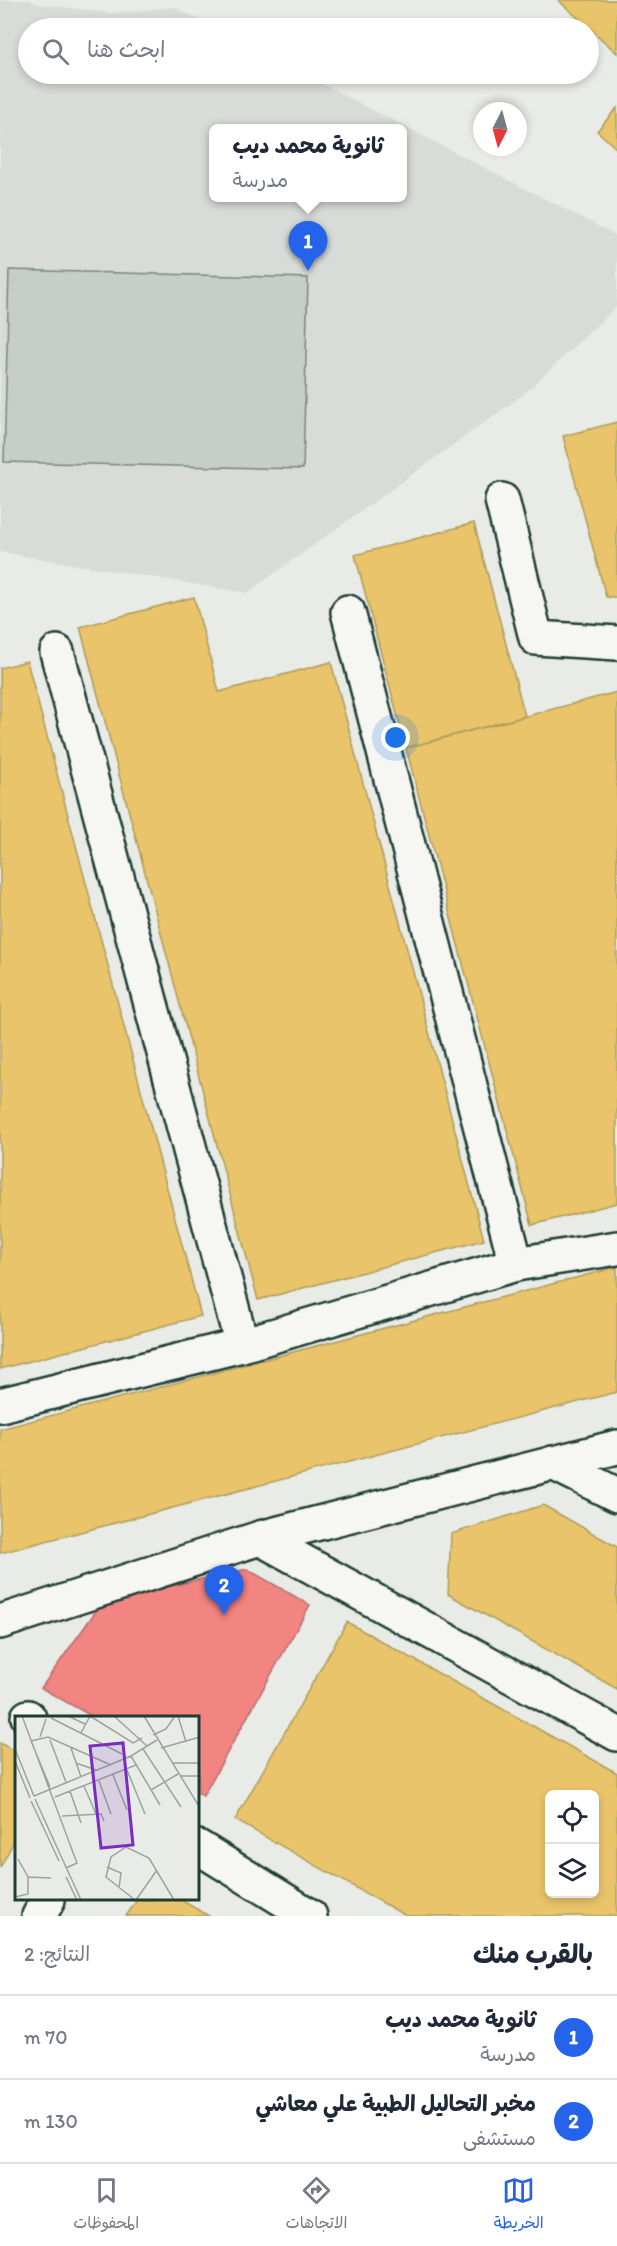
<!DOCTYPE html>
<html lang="ar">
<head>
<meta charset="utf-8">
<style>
  :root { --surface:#fff; --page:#f6f6f7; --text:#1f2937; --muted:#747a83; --line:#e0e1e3; --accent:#2563eb }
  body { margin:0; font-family:Itim,"Playpen Sans Arabic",sans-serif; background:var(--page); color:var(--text); direction:rtl }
  .controls { position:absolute; right:18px; bottom:18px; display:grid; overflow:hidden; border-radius:9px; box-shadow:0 3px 9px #0003 }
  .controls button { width:54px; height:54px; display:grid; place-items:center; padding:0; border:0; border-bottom:2px solid var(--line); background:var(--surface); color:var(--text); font:30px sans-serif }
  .compass { position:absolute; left:473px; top:102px; width:54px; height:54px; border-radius:50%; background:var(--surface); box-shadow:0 3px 9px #0003; rotate:186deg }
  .you { position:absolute; left:396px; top:738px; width:21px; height:21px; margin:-15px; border:4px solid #fff; border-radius:50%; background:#1a73e8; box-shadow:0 0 0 9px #1a73e833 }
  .badge { display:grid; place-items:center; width:39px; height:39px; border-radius:50%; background:var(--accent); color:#fff; font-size:20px; font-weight:700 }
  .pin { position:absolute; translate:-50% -50px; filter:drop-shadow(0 2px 3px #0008) }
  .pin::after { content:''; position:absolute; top:32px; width:21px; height:18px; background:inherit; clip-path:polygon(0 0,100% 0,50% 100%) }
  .popup { position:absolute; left:209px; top:124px; width:198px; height:78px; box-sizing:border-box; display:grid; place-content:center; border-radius:9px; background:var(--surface); filter:drop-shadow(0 2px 4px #0005); font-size:20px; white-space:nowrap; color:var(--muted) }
  .popup b { font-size:22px; color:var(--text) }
  .popup::after { content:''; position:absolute; left:50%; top:100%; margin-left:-12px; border:12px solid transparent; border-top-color:var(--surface) }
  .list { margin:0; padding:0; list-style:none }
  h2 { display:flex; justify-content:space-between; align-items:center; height:78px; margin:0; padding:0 24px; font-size:26px }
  h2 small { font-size:20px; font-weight:400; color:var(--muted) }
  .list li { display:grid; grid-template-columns:39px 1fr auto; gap:18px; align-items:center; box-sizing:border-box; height:84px; padding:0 24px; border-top:2px solid var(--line) }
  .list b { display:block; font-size:22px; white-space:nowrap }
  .list p { margin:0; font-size:20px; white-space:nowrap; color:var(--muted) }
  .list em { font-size:20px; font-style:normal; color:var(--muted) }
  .icon { flex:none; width:33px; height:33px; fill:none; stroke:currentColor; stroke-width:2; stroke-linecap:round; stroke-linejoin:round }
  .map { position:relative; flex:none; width:617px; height:1916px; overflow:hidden; direction:ltr }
  .search { position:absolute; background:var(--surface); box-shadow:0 3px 9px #0003; left:18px; right:18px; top:18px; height:66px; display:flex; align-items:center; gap:15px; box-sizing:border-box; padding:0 21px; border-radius:33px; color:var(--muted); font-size:22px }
  .sheet { height:246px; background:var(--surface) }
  nav { display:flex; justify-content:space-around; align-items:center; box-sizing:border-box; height:84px; border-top:2px solid var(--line); background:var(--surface); font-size:16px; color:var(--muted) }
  nav a { display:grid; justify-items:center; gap:3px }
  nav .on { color:var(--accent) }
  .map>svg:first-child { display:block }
  .built { fill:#d8dcd8; fill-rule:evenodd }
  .pitch { fill:#c7cec9; stroke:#73867e; stroke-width:1.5 }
  .homes { fill:#e9c46a; stroke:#ac9c5a; stroke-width:1.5; fill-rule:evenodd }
  .health { fill:#f28482; stroke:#b36f6b; stroke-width:1.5 }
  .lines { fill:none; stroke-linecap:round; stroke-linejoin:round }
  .street-casing { stroke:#1f3d34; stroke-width:38 }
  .street { stroke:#f6f6f2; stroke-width:33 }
  .inset-road { fill:none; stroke:#98a59f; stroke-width:1.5 }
  .view { fill:#7b2cbf; fill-opacity:0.15; stroke:#7b2cbf; stroke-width:3 }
  .inset-edge { fill:none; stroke:#1f3d34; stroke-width:3 }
</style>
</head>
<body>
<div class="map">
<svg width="617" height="1916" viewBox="0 0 617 1916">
  <rect width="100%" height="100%" fill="#e9ebe7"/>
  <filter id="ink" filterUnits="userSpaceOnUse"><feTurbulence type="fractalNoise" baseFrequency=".0167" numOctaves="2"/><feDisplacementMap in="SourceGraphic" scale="12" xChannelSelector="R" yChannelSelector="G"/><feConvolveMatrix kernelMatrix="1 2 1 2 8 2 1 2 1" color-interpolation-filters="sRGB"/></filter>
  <g filter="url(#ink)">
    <path class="built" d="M0 0H30L38 4 111 13 175 7 216 28H28V74H303L617 236V306L524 394 247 593 0 552ZM214 128H403V198H214Z"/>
    <polygon class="pitch" points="9,270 308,278 303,469 4,462"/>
    <g class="homes">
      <polygon points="558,0 617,0 617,53"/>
      <polygon points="617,108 617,149 597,131"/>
      <polygon points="617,422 617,597 606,597 563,436"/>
      <polygon points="474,523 525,716 406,748 355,555"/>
      <polygon points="194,597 219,692 331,662 484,1240 258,1300 80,627"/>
      <polygon points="27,661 201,1316 0,1369 0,668"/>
      <polygon points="617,692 617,1203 532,1225 406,748"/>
      <polygon points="617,1267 617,1392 0,1553 0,1429"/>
      <polygon points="543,1505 617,1547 617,1689 448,1594 451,1534"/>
      <path d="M347 1622 617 1773V1916H406L235 1820ZM550 1794H594V1894H550Z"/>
      <polygon points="0,1743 16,1752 16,1837 0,1868"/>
      <polygon points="137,1900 181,1900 209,1916 126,1916"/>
    </g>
    <polygon class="health" points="247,1569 310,1605 203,1796 198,1793 198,1718 95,1718 41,1688 103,1601"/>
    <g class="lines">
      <defs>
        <g id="street">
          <polyline points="502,500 536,638 617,643"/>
          <polyline points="348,612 516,1264"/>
          <polyline points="57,652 242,1345"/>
          <polyline points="0,1405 242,1345 516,1264 617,1248"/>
          <polyline points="553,1463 617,1495"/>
          <polyline points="260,1538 617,1734"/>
          <polyline points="0,1622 260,1538 617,1447"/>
          <polyline points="28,1717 29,1718"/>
          <polyline points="198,1847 310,1916"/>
          <polyline points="39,1916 48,1900"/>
        </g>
      </defs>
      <use href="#street" class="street-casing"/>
      <use href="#street" class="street"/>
    </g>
  </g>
  <g transform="translate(15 1716)">
    <rect width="184" height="184" fill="#e9ebe7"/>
    <path class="inset-road" d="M7 0 62 147 51 152M53 0 70 8M75 0 118 27 127 22M99 0 132 30M129 0 185 92M163 0 171 26M36 2 107 38M66 17 75 0M138 19 151 13 160 0M25 21 31 3M35 24 51 66M16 25 33 21 96 49M16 25 35 71M56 32 66 61M146 32 185 21M0 33 19 80M128 33 166 91M116 40 145 89M0 45 15 82M61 47 81 54M157 47H185M112 54 130 98M98 59 112 94M165 60H185M84 65 96 98M69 70 81 98M136 74 163 58M55 75 66 107M19 80 116 40 142 24M40 81 121 49M20 83 66 184M16 85 44 145M47 100 86 98 89 105M92 151 106 157 104 172M13 161 36 162M51 161 62 184M0 181 13 178V161L3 143M120 184 91 161 96 141 111 131 134 142 159 184M121 184 142 154"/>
    <path class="view" d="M108 27 118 129 86 132 75 30Z"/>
    <rect width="184" height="184" class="inset-edge"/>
  </g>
</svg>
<div class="controls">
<button><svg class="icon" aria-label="locate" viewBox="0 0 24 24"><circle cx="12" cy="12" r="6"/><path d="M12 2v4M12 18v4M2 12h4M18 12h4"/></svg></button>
<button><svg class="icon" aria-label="layers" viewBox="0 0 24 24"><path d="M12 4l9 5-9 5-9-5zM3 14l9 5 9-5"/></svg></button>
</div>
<svg class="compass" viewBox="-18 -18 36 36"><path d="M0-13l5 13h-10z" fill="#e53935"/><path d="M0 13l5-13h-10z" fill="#747a83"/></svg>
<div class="you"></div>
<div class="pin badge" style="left:308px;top:271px">1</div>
<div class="popup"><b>ثانوية محمد ديب</b>مدرسة</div>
<div class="pin badge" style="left:224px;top:1615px">2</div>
<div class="search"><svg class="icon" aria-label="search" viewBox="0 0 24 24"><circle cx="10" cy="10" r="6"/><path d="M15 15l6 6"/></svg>ابحث هنا</div>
</div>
<section class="sheet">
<h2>بالقرب منك<small>النتائج: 2</small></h2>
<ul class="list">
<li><span class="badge">1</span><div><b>ثانوية محمد ديب</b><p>مدرسة</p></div><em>70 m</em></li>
<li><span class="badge">2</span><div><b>مخبر التحاليل الطبية علي معاشي</b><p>مستشفى</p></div><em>130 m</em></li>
</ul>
</section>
<nav>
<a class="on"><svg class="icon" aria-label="map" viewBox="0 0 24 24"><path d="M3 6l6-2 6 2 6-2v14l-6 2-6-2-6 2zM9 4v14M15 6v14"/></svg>الخريطة</a>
<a><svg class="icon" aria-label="directions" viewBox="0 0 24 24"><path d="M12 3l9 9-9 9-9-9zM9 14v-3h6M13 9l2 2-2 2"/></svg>الاتجاهات</a>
<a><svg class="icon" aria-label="saved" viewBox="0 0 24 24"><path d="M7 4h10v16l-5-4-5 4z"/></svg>المحفوظات</a>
</nav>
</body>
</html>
